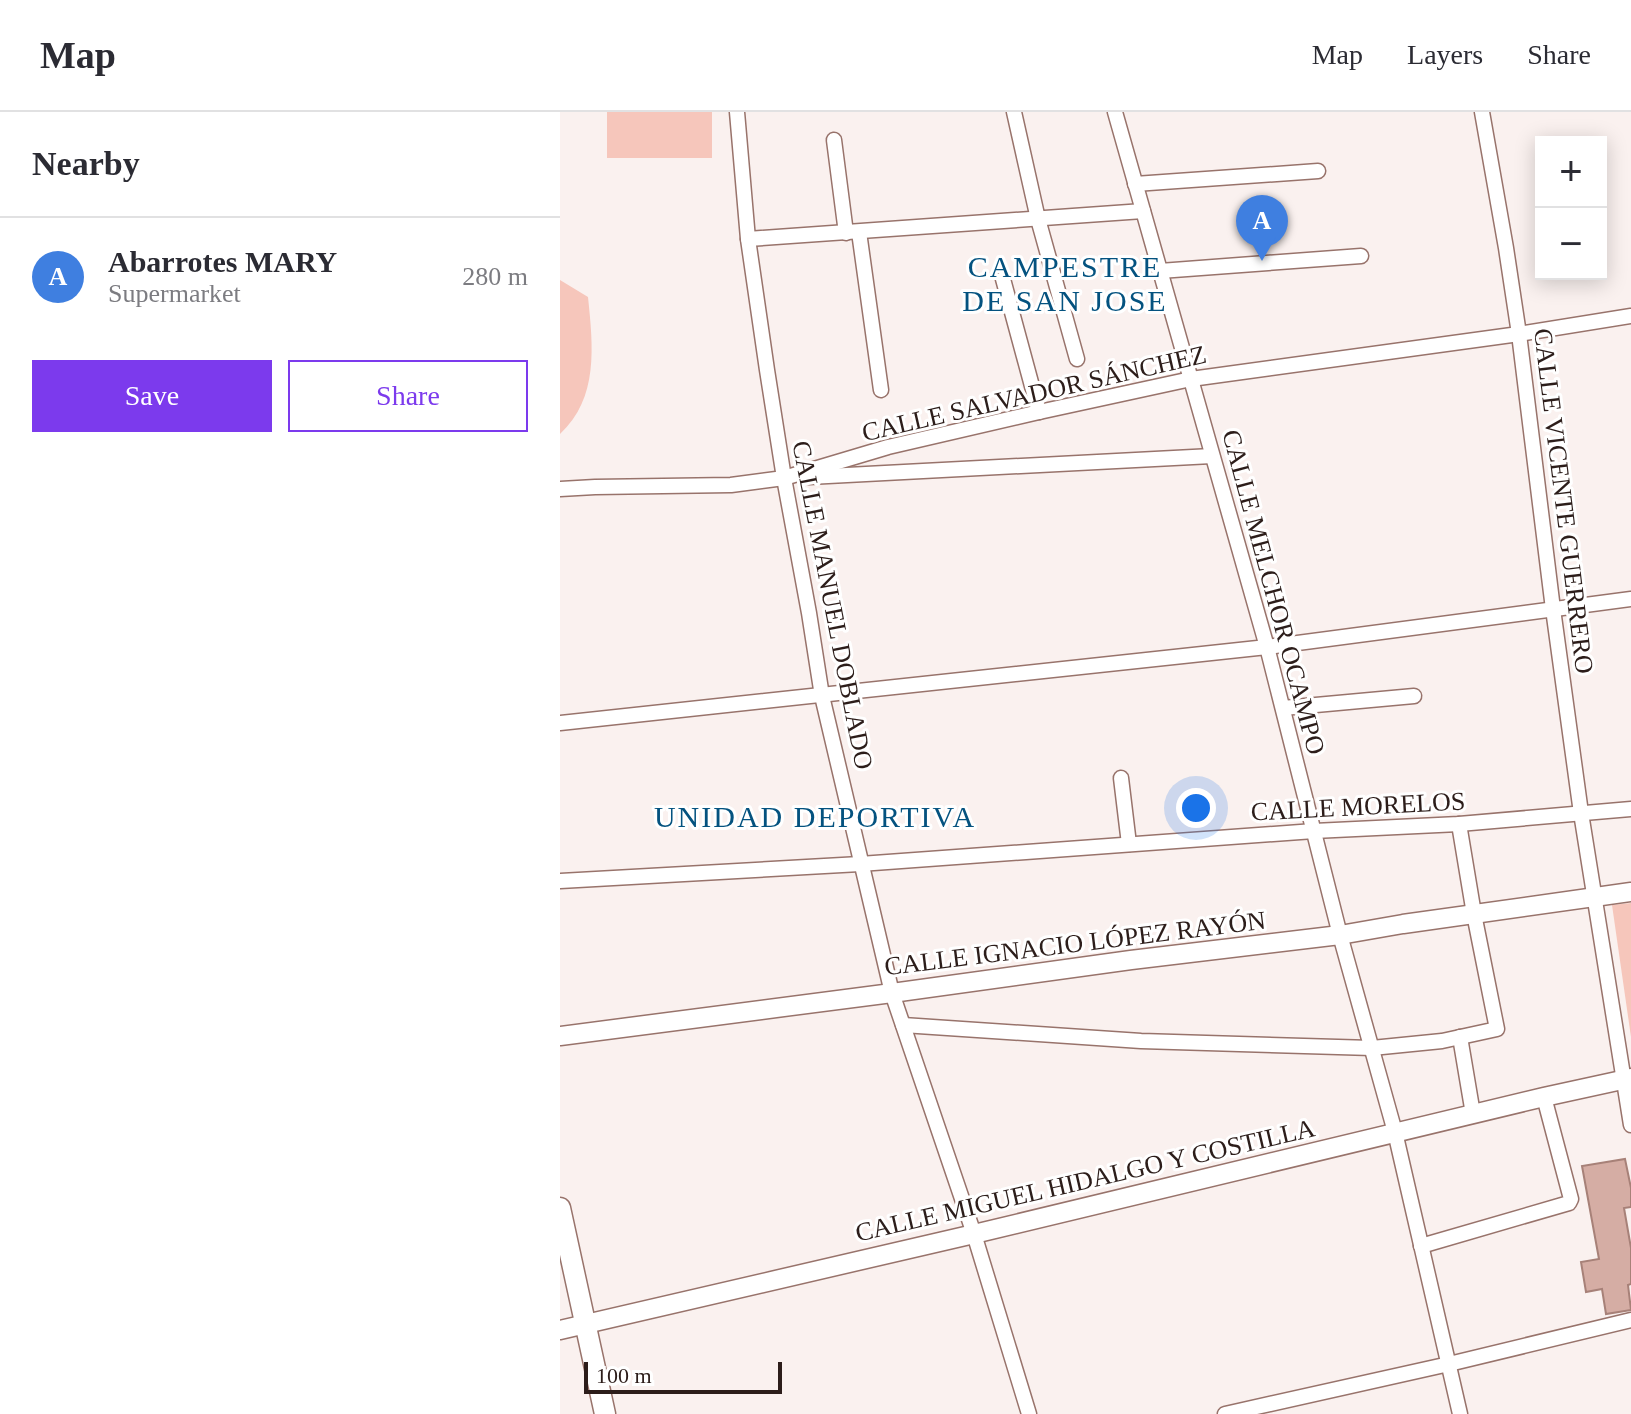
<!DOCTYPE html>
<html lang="en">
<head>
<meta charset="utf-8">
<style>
  :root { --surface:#fff; --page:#f2f2f3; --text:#2b2b33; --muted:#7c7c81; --line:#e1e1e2; --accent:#7c3aed }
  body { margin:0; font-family:"Times New Roman",serif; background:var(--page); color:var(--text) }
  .controls { position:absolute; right:24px; top:24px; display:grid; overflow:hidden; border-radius:0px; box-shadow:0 4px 20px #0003 }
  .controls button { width:72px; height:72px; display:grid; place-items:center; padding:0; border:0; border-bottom:2px solid var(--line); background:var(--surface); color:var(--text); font:40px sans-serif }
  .scale { position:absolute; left:24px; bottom:20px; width:198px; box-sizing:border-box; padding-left:8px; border:4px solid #2c1d1a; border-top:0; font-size:22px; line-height:28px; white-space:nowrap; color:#2c1d1a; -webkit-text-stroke:6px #fff; paint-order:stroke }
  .you { position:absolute; left:636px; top:696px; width:28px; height:28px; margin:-20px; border:6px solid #fff; border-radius:50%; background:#1a73e8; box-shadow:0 0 0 12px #1a73e833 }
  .badge { display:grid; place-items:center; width:52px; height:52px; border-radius:50%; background:var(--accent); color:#fff; font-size:26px; font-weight:700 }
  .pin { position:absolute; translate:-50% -66px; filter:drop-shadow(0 2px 4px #0008) }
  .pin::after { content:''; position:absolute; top:42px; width:28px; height:24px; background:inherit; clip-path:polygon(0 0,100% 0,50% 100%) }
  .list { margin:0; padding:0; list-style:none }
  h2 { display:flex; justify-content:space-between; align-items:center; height:104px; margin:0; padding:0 32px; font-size:34px }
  h2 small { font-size:26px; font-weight:400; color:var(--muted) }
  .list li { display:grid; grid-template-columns:52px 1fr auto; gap:24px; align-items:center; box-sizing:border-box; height:120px; padding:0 32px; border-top:2px solid var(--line) }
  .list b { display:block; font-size:30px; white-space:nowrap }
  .list p { margin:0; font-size:26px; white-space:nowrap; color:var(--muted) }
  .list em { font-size:26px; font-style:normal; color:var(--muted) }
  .actions { display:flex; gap:16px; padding:24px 32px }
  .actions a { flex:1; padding:18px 0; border:2px solid var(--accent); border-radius:0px; text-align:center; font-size:28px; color:var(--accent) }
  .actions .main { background:var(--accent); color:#fff }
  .map { position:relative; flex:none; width:1071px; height:1302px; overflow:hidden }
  header { display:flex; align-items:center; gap:48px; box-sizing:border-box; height:112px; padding:0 40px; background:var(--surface); border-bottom:2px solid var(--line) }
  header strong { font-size:38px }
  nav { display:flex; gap:44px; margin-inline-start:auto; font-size:28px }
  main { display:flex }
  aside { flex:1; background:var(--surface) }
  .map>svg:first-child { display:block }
  .green { fill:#f6c6bb }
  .building { fill:#d5ada4; stroke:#a78178; stroke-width:2 }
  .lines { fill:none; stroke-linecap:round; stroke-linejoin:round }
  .minor-casing { stroke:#98736b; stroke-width:17 }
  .tertiary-casing { stroke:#98736b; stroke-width:21 }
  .secondary-casing { stroke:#98736b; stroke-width:23 }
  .minor { stroke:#fff; stroke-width:14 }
  .tertiary { stroke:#fff; stroke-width:18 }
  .secondary { stroke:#fff; stroke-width:20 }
  .labels { text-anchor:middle; stroke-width:6; stroke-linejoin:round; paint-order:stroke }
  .street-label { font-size:26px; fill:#2c1d1a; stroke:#fff }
  .quarter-label { font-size:30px; letter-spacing:2px; fill:#04527f; stroke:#fff }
</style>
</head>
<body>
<header>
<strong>Map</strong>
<nav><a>Map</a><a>Layers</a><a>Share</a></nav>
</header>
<main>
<aside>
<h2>Nearby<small></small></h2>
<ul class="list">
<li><span class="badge" style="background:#3f7fe0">A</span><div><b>Abarrotes MARY</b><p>Supermarket</p></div><em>280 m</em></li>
</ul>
<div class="actions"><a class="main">Save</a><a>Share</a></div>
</aside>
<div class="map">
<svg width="1071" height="1302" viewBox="0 0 1071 1302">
  <rect width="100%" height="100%" fill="#faf1ef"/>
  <g class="green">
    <rect x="47" y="0" width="105" height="46"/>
    <path d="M0 168 28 185C33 234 39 286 0 322Z"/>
    <polygon points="1071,791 1071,925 1052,793"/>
  </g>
  <polygon class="building" points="1065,1047 1071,1076 1071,1095 1064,1096 1071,1136 1071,1172 1068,1173 1071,1198 1046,1202 1042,1177 1026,1180 1021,1150 1039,1147 1022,1054"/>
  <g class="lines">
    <defs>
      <g id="minor">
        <polyline points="177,0 188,127 207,258 224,366 249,501 262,584 332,881 414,1122 469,1302"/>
        <polyline points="454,0 478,107 517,247"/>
        <polyline points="555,0 707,535 780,823 835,1020 900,1302"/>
        <polyline points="922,0 946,136 959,222 993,497 1021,701 1071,1013"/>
        <polyline points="274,28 286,121"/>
        <polyline points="575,72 758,59"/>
        <polyline points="299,120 321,278"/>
        <polyline points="188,127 583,99"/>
        <polyline points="600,159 801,144"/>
        <polyline points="443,167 479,300"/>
        <polyline points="249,365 652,344"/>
        <polyline points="0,377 35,375 171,373 224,366 328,335 479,300 631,267 959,222 1071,204"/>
        <polyline points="723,596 854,584"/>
        <polyline points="0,611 707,535 1071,487"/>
        <polyline points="561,666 569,732"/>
        <polyline points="0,769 300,752 754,719 899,712 1071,697"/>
        <polyline points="343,913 581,929 812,936 882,929 937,917 914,802 899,712"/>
        <polyline points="900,925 913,1002"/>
        <polyline points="861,1134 1009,1091 1011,1087 984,985"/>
        <polyline points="665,1302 889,1252 1071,1208"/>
      </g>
      <g id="tertiary">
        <polyline points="0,924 332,881 571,848 780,823 843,812 1071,780"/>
        <polyline points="0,1218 414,1122 984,985 1071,966"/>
      </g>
      <polyline id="secondary" points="0,1096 45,1302"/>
    </defs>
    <use href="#minor" class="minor-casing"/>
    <use href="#tertiary" class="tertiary-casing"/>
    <use href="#secondary" class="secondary-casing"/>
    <use href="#minor" class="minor"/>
    <use href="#tertiary" class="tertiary"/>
    <use href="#secondary" class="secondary"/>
  </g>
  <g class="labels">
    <g class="street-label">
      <text transform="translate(474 281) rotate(-13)" y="9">CALLE SALVADOR SÁNCHEZ</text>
      <text transform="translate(1004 389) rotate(83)" y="9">CALLE VICENTE GUERRERO</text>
      <text transform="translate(714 480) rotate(75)" y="9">CALLE MELCHOR OCAMPO</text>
      <text transform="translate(273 493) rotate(79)" y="9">CALLE MANUEL DOBLADO</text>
      <text transform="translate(798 694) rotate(-3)" y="9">CALLE MORELOS</text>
      <text transform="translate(515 831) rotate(-7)" y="9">CALLE IGNACIO LÓPEZ RAYÓN</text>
      <text transform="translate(525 1068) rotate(-13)" y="9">CALLE MIGUEL HIDALGO Y COSTILLA</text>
    </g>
    <g class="quarter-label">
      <text x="505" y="165">CAMPESTRE<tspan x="505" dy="34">DE SAN JOSE</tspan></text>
      <text x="255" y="715">UNIDAD DEPORTIVA</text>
    </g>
  </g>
</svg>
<div class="controls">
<button>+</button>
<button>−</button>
</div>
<div class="scale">100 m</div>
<div class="you"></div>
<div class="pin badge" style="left:702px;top:149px;background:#3f7fe0">A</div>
</div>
</main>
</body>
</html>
